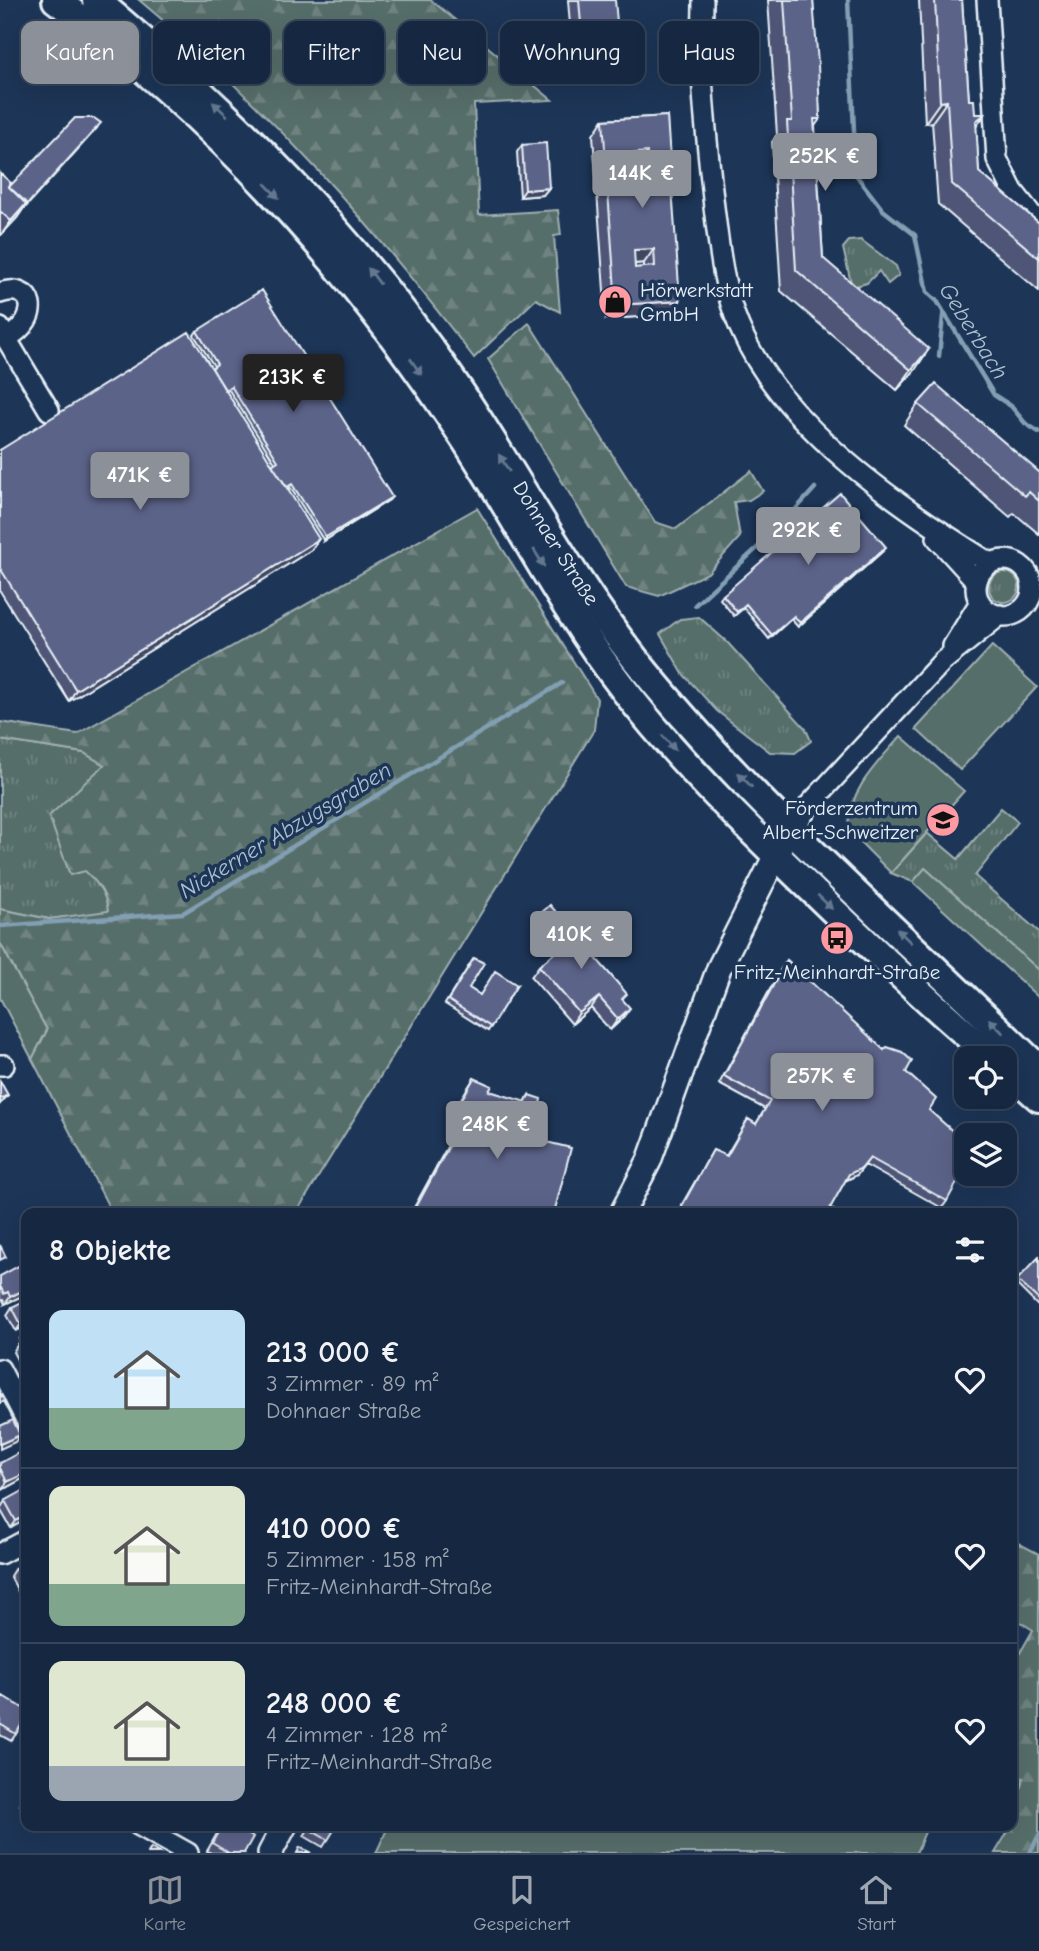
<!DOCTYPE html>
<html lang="de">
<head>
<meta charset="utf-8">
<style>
	body { margin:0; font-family:"Comic Neue",sans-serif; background:#1f3048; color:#f1f3f6; height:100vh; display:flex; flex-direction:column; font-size:26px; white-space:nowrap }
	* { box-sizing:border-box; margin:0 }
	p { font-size:23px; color:#9ea6b1 }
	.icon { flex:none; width:38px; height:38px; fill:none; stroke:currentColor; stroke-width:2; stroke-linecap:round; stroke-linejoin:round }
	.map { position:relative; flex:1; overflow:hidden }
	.sheet { position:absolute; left:21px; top:1208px; width:996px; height:623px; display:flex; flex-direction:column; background:#162841; border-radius:14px; box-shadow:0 7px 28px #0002,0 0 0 2px #35445a }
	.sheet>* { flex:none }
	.guide { position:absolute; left:21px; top:21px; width:998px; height:63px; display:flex; gap:14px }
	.tools { position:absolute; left:954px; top:1046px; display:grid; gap:14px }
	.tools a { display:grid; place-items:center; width:63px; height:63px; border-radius:14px; background:#162841; box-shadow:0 7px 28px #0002,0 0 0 2px #35445a; font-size:35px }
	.price { position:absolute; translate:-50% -60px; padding:0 16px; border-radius:7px; background:#8c9099; color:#fff; font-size:23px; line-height:46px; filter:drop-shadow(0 2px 4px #0008) }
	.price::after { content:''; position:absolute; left:50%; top:42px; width:21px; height:16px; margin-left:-10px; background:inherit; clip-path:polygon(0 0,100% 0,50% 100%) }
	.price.current { background:#222; color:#fff }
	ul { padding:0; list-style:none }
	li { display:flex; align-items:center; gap:21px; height:175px; padding:0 28px }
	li+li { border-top:2px solid #35445a }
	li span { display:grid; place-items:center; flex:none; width:196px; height:140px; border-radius:14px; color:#555 }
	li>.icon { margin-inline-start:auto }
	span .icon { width:84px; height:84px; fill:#fffc; stroke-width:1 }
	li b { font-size:30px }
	h2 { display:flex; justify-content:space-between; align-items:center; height:84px; padding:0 28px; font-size:30px }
	.tag { padding:0 24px; border-radius:14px; background:#162841; box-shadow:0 7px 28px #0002,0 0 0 2px #35445a; font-size:24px; line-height:63px }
	.tag.current { background:#8c9099; color:#fff }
	.tabs { display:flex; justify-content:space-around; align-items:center; height:98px; border-top:2px solid #35445a; background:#162841; font-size:19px; color:#9ea6b1 }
	.tabs a { display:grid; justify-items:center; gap:4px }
	.tabs .current { color:#8c9099 }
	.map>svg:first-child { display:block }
	.grass { fill:url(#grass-tufts); stroke:#a0b0b1; stroke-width:2 }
	.forest { fill:url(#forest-firs); stroke:#a0b0b1; stroke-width:2 }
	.garden { fill:#576e6a; stroke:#a0b0b1; stroke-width:2 }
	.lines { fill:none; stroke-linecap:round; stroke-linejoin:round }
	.stream { stroke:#829fb3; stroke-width:4.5 }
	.minor-casing { stroke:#e8f1f8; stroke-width:24 }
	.tertiary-casing { stroke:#e8f1f8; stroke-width:28 }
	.secondary-casing { stroke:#e8f1f8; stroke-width:32 }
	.minor { stroke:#1d3557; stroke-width:19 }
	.tertiary { stroke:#1d3557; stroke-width:23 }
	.secondary { stroke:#1d3557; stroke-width:26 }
	.wall { fill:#4f5576; stroke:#e8f1f8; stroke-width:2; fill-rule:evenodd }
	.shaded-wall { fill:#404560; stroke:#e8f1f8; stroke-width:2 }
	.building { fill:#5c6389; stroke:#e8f1f8; stroke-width:2; fill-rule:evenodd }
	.oneway { fill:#64778f }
	.labels { text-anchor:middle; stroke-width:7; stroke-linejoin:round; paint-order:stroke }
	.poi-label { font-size:21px; fill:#e8f1f8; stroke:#1d3557; text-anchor:start }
	.street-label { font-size:21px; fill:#e8f1f8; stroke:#1d3557 }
	.water-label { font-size:23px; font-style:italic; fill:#acc1d0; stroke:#1d3557 }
</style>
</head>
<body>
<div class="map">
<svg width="1039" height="1853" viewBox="0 0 1039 1853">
	<defs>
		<pattern id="grass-tufts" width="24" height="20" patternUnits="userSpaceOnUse" patternTransform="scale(1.75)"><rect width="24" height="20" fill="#576e6a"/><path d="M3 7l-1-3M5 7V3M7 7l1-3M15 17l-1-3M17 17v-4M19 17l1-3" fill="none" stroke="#6f8380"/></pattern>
		<pattern id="forest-firs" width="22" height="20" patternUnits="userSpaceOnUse" patternTransform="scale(1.75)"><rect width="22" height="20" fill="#576e6a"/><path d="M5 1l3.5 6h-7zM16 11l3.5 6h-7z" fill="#6f8380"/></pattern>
	</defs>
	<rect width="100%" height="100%" fill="#1d3557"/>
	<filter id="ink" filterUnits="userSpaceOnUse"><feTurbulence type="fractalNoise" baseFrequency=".0143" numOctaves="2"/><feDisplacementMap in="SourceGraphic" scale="14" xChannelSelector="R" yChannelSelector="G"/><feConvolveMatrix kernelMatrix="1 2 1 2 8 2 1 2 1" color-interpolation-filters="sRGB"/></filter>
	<g filter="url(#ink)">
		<path class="grass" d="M861,240L896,266L899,275L888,284L879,271L867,283L852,287L843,248L849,241Z
			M989 587a15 15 0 1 1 30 0a15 15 0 1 1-30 0Z
			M699,617L727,642L806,729L811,741L795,753L770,752L717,711L683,674L660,634L680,619Z
			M0,740L84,753L105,765L61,848L70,874L85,870C98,883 106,893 109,912L49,919L0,909Z
			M1001,808L1018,822L975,876L1039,932V970L926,869L913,882L891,873L927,833L958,859Z"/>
		<path class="forest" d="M139,0H431L552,100L474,104L479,215L558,210L561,235L554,236L560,312L536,299L474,358C373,225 268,107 139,0Z
			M529,323L655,522L676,529L751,471L763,491L749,500L734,502L740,537L708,573L659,596L626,587L488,359Z
			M477,508L597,699L594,730L296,1213H112L32,1059L47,1030L0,943V909L49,919L108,911C106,893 98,883 85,871L70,875L49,816L104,765L84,753L0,740V722L77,734Z
			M1016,1542L1039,1554V1853H995L1012,1825L1023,1778L1012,1774V1667L1033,1630L1012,1617V1549Z"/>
		<path class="garden" d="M992,646L1037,687L960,770L916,729Z
			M901,736L964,791L891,873L848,830C847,792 877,763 901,736Z
			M925,868L1039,970V998L913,882Z
			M0,943L47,1030L32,1059L0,998Z
			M389,1825H928L916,1853H376Z"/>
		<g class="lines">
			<path class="stream" d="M848,0L856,175L883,210L915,235L927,292L937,301L994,395L1011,406L1025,423L1039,432
				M939,356L943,316
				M695,605L779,528L815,488
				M0,926L183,913L562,683
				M1030,1853L1039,1835"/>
			<g class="minor-casing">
				<path id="minor" d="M703,0C703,25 701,50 702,74C704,118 709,163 714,207C719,246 723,289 739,326C782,428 900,507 990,563
					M987,0L997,159L1013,191L1039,224
					M0,293C33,282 44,317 7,338
					M0,328L49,410
					M937,538L977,582
					M976 588a28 28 0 1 1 56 0a28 28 0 1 1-56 0Z
					M953,646L980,602
					M776,855L810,804L943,661L1000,615
					M0,1065H4
					M0,1369L26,1420
					M0,1554L26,1540
					M138,1825L188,1853"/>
			</g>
			<g class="tertiary-casing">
				<path id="tertiary" d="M622,1213L649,1161L719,968L776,855
					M270,1853L285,1825"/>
			</g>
			<g class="secondary-casing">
				<g id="secondary">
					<path d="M56,0C220,121 356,272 467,443C520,525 565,614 625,691C681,764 750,830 816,894C874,950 932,1006 995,1059"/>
					<path id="s1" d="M96,0C232,114 359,240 458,388C518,477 568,574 635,659C752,806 905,936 1039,1069"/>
					<path d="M1004,1067L1039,1098"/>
				</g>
			</g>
			<use href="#minor" class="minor"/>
			<use href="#tertiary" class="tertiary"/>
			<use href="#secondary" class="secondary"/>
		</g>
		<path class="wall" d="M568,0H615L608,47L572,50Z
			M768,0H813L820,119L815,126L823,258L915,370L897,390L781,291L772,142L777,135Z
			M919,0H962L969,100L975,114H985L976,127L979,172L1039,223V291L938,204L932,122L925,123Z
			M667,116L670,315L606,319L593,135L603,120ZM628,167H637L638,171H628ZM644,263V267L635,268V264Z
			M98,127L25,208H24L17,218L1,235L0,234V173L9,187Z
			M522,145L543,195L520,197L517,152Z
			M197,331L389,500L324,541L290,487L288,489L311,550L69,701L0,591V450L212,368L214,366L194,335ZM229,390L275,463L272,465L226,391Z
			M918,404L1039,472V534L1014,513L1010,517L904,425Z
			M884,550L798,627L791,619L769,639L744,608L734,616L720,599L723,595Z
			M540,914L623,1000L622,1019L610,1030L591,1008L572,1024L531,977L539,966L556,952L533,925Z
			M474,958L469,988L480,995L517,985L488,1031L445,1004Z
			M787,960L906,1072L929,1110L947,1201L942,1208L865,1165L857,1175L845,1181L830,1208L839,1213H677L713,1150L726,1156L748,1119L756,1124L765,1109L719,1084L782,967Z
			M474,1078L489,1091L524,1102L529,1095L534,1139L554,1213H411L464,1116L454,1110Z
			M1039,1257V1307L1015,1283Z
			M26,1272V1294L5,1304L3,1300L0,1301V1276Z
			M12,1307L26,1326L16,1331L7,1315Z
			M26,1331V1367L22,1369L13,1352L18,1344L21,1343L19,1340L24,1332Z
			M0,1463L26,1477L2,1490L0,1485Z
			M26,1496V1519L11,1528L0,1509L5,1501Z
			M26,1562V1591L20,1595L10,1576L15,1568Z
			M0,1701L16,1734L11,1741L0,1735Z
			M26,1795V1809L20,1805Z
			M159,1825H176L172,1832Z
			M222,1825L244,1853H211L207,1851Z
			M311,1825H337L323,1847L304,1836Z"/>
		<path class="shaded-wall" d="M618,33L608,47L572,50L582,36Z
			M947,101L932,122L925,123L940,102Z
			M985,114L970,135L976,121Z
			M647,152L637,167L617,168L627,154Z
			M549,188L543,195L520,197L525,190Z
			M27,203L17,218L1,235L11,221Z
			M654,249L644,263L624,265L634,250Z
			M680,301L670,315L606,319L616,305Z
			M929,349L915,370L897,390L911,370Z
			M392,497L389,500L324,541L326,537Z
			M319,539L311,550L69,701L76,690Z
			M886,547L884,550L798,627L800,623Z
			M794,616L791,619L769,639L772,635Z
			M599,997L591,1008L572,1024L579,1013Z
			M630,1008L622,1019L610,1030L618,1019Z
			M8,1095L2,1102L0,1104V1099Z
			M870,1158L857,1175L844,1181L849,1174Z
			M26,1289V1294L5,1304L10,1297Z
			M26,1321V1326L16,1331L21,1324Z
			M20,1435L15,1442L0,1449V1444Z
			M26,1473V1477L2,1490L7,1482Z
			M26,1515V1519L11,1528L16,1521Z"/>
		<path class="building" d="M579,0H615L618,33L582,36Z
			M784,0H813L818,64L820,119H814L823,258L929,349L911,370L796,270L787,121H792Z
			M935,0H962L969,100H974L975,114H985L976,121L979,172L1039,223V258L952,184L947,101L940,102Z
			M667,116L680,301L616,305L603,120ZM647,152L648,170L628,171L627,154ZM654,249L655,266L635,268L634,250Z
			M75,118H94L101,123L27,205L9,187Z
			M546,143L549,188L525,190L522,145Z
			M0,173L11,183L8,186L27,203L11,221L0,211Z
			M262,290L392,497L326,537L292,484L287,487L272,465L278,461L231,386L225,390L212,368L217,364L197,331Z
			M189,332L319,539L76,690L0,568V450Z
			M936,384L1039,472V501L1029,492L1025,496L918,404Z
			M840,493L886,547L800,623L794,616L772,635L746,604L737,612L723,595Z
			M550,905L627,994L622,999L630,1008L618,1019L599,997L579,1013L539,966L566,943L540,914Z
			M474,958L484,963L469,988L480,995L495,971L517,985L491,1027L448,1000Z
			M787,960L884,1050L887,1047L902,1052L912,1061L906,1072L936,1099L929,1110L966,1143V1166L947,1201L870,1158L862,1168L849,1174L830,1208L839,1213H678L713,1150L727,1156L748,1119L756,1124L770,1101L724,1076Z
			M474,1078L492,1086L489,1091L526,1102L529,1095L541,1099L534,1139L571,1148L554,1213H413L471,1105L462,1099Z
			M0,1081L8,1095L0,1099Z
			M0,1245L6,1257L0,1260Z
			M1039,1257V1300L1017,1280Z
			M22,1264L26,1272V1289L10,1297L8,1292L4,1294L0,1286V1276Z
			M26,1300V1321L21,1324L12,1307Z
			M26,1340V1359L18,1344Z
			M0,1393L5,1401L0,1403Z
			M13,1420L20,1435L0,1444V1426Z
			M26,1449V1473L7,1482L0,1468V1463Z
			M23,1491L26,1496V1515L16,1521L5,1501Z
			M26,1562V1587L15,1568Z
			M3,1696L26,1710V1717L16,1734L0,1724V1701Z
			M222,1825H231L253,1837L244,1853H229L212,1843Z
			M311,1825H337L328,1840L309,1829Z
			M300,1847L311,1853H297Z
			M151,1848L159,1853H148Z"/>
		<defs><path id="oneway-solid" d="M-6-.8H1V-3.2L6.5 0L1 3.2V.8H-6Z" transform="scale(1.75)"/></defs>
		<g class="oneway">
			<use href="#oneway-solid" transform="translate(220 109) rotate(-137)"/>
			<use href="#oneway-solid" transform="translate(272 191) rotate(46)"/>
			<use href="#oneway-solid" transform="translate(374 276) rotate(-127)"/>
			<use href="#oneway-solid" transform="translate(416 367) rotate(55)"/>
			<use href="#oneway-solid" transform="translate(504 463) rotate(-122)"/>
			<use href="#oneway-solid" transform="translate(539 558) rotate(58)"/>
			<use href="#oneway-solid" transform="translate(669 743) rotate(49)"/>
			<use href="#oneway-solid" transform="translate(745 780) rotate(-134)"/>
			<use href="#oneway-solid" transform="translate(825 902) rotate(44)"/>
			<use href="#oneway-solid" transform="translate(904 936) rotate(-136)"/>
			<use href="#oneway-solid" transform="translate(996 1026) rotate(-135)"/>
		</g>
	</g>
	<defs>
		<g id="shop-disc" transform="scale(1.75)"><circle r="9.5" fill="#ff9aa2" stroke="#1d3557"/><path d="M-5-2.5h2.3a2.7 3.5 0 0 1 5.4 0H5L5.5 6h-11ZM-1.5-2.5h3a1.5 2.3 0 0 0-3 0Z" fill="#111"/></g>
		<g id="school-disc" transform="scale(1.75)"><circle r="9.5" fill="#ff9aa2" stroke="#1d3557"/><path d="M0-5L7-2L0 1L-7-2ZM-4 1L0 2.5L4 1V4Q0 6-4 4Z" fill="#111"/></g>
		<g id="bus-disc" transform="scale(1.75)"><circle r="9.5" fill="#ff9aa2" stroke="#1d3557"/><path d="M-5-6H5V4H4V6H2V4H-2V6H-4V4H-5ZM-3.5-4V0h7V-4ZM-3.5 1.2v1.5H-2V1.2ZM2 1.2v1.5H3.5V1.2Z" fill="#111"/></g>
	</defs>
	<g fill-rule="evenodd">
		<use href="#shop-disc" x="615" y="302"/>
		<use href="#school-disc" x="943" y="820"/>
		<use href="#bus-disc" x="837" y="938"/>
	</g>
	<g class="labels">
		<g class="poi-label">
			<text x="640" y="297">Hörwerkstatt<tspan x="640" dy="24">GmbH</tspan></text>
			<text x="918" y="815" text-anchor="end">Förderzentrum<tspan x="918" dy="24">Albert-Schweitzer</tspan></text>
			<text x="837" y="979" text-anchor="middle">Fritz-Meinhardt-Straße</text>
		</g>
		<g class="street-label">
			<text dy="7" stroke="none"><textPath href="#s1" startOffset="716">Dohnaer Straße</textPath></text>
		</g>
		<g class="water-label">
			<text transform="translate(974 331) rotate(58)" y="8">Geberbach</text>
			<text transform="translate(285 830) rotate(-31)" y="8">Nickerner Abzugsgraben</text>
		</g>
	</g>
</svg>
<div class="tools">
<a><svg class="icon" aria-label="locate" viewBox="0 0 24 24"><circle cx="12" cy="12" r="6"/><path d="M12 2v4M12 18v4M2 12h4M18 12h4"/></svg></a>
<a><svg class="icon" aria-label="layers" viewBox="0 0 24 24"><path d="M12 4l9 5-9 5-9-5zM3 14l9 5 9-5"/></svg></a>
</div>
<b class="price" style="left:825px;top:193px">252K €</b>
<b class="price" style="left:642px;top:210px">144K €</b>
<b class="price current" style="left:293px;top:414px">213K €</b>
<b class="price" style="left:140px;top:512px">471K €</b>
<b class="price" style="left:808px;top:567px">292K €</b>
<b class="price" style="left:581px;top:971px">410K €</b>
<b class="price" style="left:822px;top:1113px">257K €</b>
<b class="price" style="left:497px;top:1161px">248K €</b>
<div class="guide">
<a class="tag current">Kaufen</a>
<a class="tag">Mieten</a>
<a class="tag">Filter</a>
<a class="tag">Neu</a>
<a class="tag">Wohnung</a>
<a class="tag">Haus</a>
</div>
<section class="sheet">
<h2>8 Objekte<svg class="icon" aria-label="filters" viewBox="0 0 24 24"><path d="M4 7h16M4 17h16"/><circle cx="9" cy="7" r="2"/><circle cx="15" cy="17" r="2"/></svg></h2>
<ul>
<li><span style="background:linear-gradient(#bfe0f5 70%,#7fa58c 0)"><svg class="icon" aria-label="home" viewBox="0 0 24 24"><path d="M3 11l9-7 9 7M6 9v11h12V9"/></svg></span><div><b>213 000 €</b><p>3 Zimmer · 89 m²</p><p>Dohnaer Straße</p></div><svg class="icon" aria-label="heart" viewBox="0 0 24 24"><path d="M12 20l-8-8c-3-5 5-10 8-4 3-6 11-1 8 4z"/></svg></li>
<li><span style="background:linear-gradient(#dfe7d0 70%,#7fa58c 0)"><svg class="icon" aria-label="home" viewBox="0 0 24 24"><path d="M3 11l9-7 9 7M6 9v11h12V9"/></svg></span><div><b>410 000 €</b><p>5 Zimmer · 158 m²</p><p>Fritz-Meinhardt-Straße</p></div><svg class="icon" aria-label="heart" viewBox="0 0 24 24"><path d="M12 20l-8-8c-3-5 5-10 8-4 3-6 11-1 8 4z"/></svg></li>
<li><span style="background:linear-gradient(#dfe7d0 75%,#9aa5b1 0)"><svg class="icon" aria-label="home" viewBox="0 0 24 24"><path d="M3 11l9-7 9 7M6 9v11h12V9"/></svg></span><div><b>248 000 €</b><p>4 Zimmer · 128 m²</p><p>Fritz-Meinhardt-Straße</p></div><svg class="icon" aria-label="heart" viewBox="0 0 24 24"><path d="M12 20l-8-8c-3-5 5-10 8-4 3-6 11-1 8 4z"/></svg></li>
</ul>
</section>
</div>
<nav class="tabs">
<a class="current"><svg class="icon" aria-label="map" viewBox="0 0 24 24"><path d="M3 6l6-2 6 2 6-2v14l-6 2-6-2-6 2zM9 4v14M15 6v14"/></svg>Karte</a>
<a><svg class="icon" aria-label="saved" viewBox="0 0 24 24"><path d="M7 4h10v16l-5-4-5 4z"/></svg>Gespeichert</a>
<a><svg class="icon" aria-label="home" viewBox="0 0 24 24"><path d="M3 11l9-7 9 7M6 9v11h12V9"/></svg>Start</a>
</nav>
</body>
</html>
